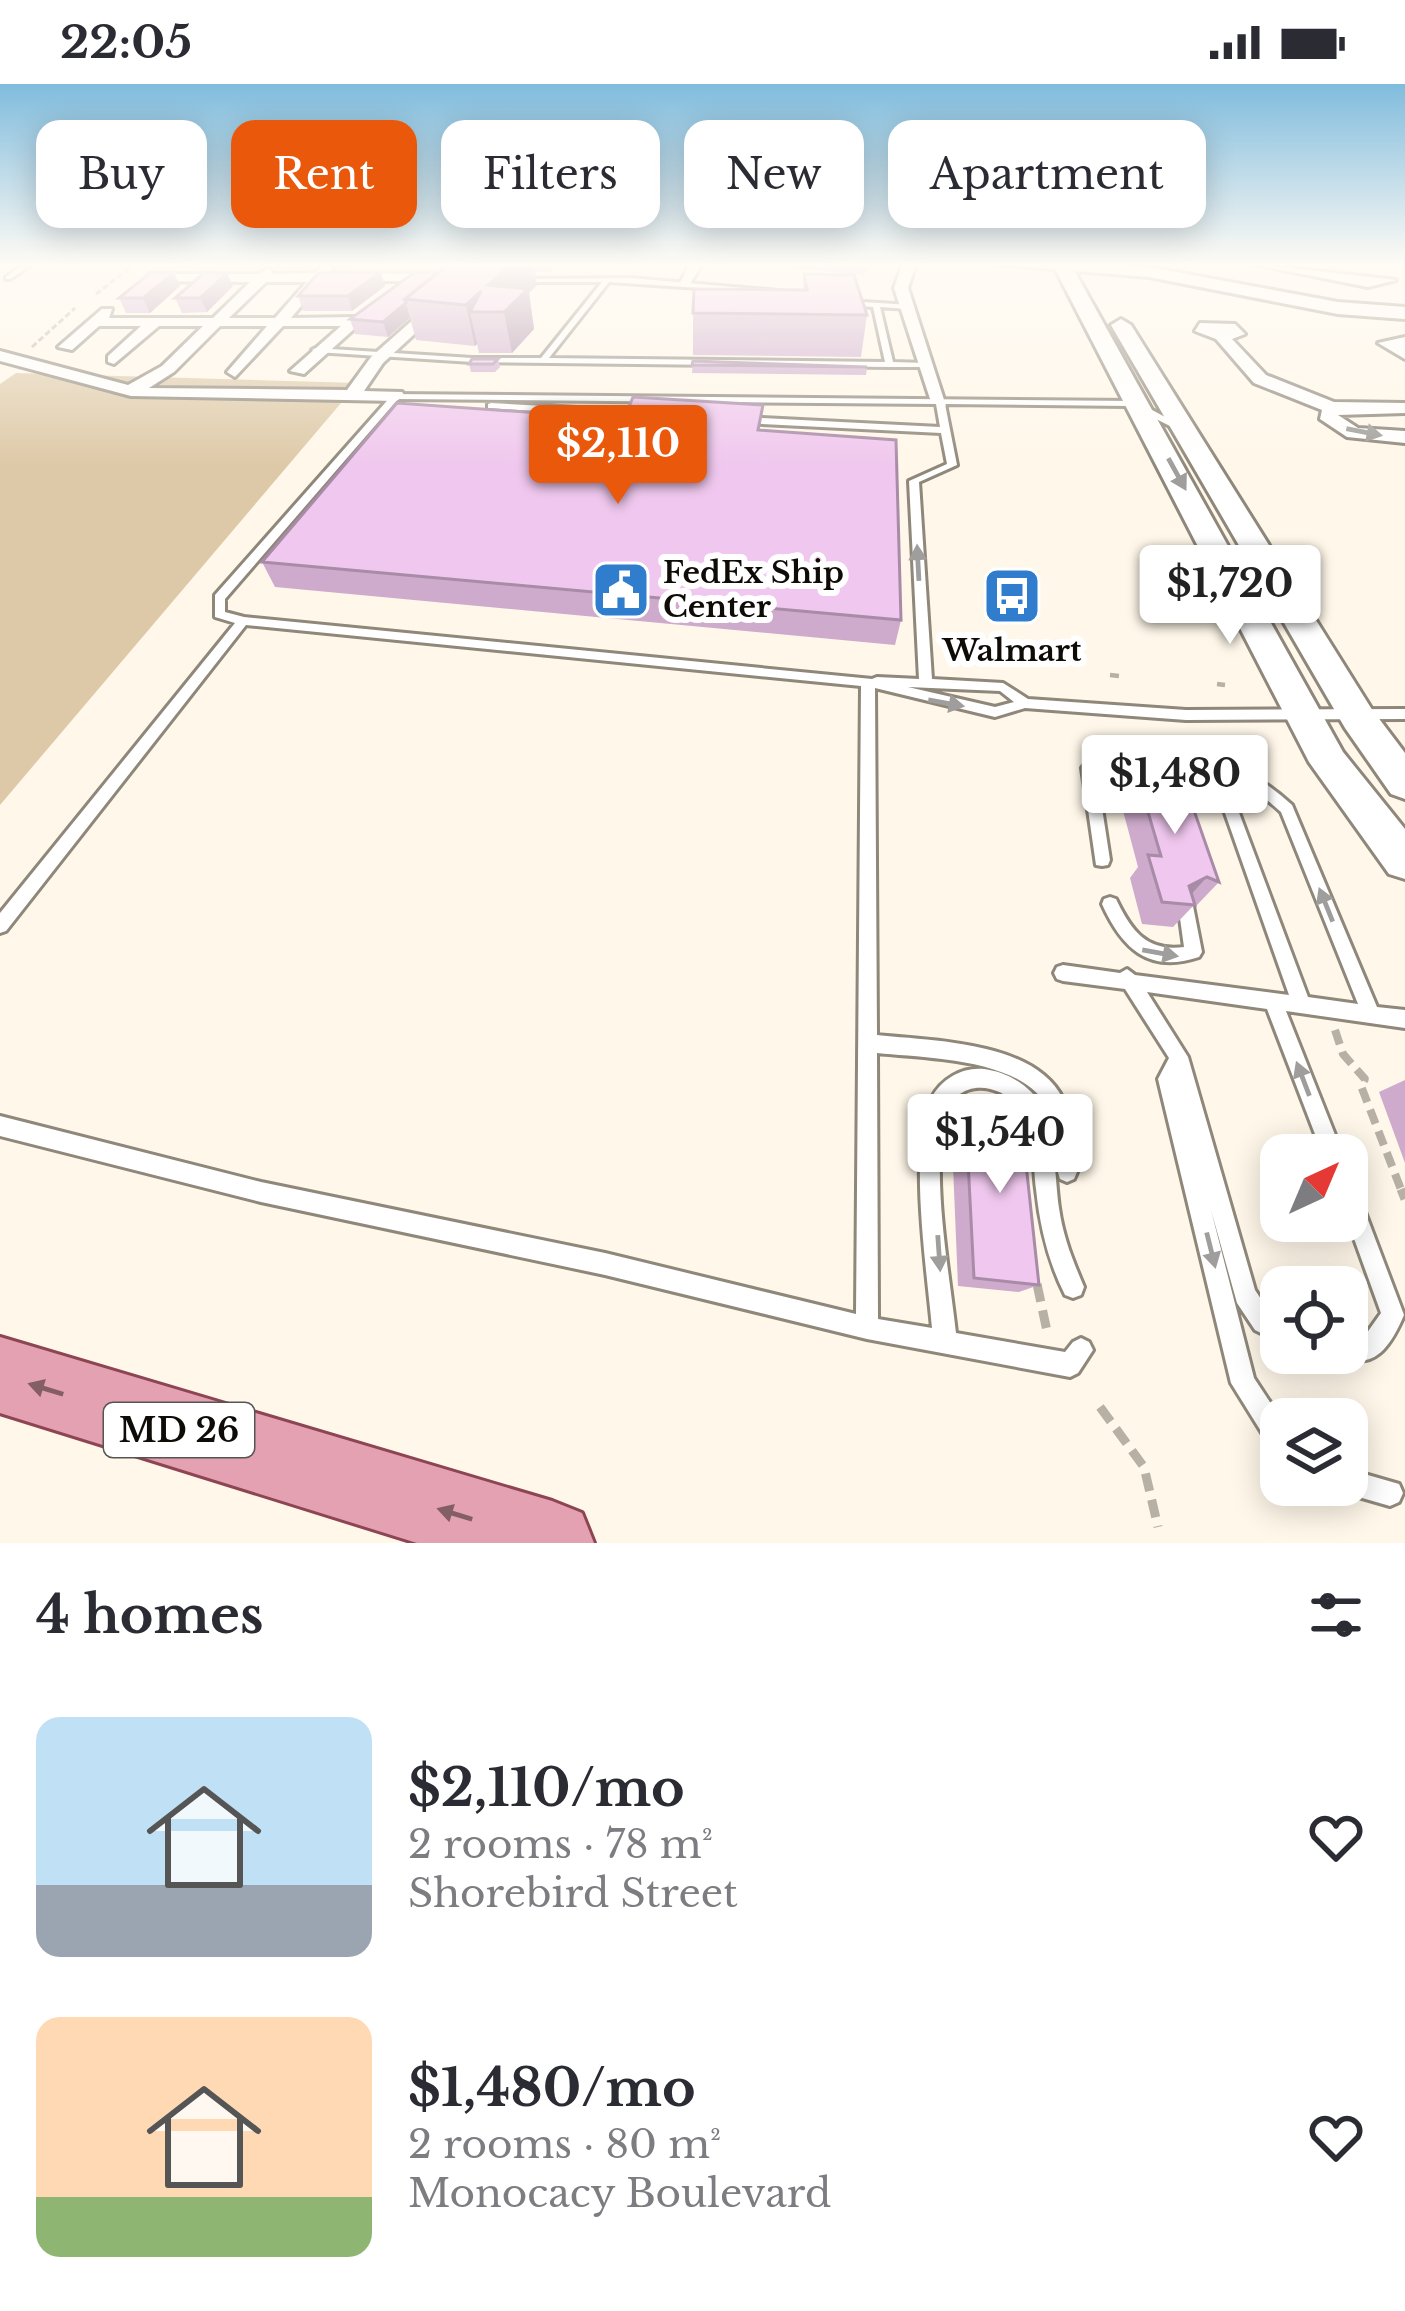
<!DOCTYPE html>
<html lang="en">
<head>
<meta charset="utf-8">
<style>
	body { margin:0; font-family:"Libre Baskerville",serif; background:#f7f7f7; color:#2b2b33; height:100vh; display:flex; flex-direction:column; font-size:45px; white-space:nowrap }
	* { box-sizing:border-box; margin:0 }
	p { font-size:39px; color:#7c7c81 }
	.icon { flex:none; width:66px; height:66px; fill:none; stroke:currentColor; stroke-width:2; stroke-linecap:round; stroke-linejoin:round }
	.map { position:relative; height:1459px; overflow:hidden }
	.panel { display:flex; flex-direction:column; background:#fff; flex:1 }
	.panel>* { flex:none }
	.guide { position:absolute; left:36px; top:36px; width:1335px; height:108px; display:flex; gap:24px }
	.needle { width:78px; rotate:44deg }
	.tools { position:absolute; left:1260px; top:1050px; display:grid; gap:24px }
	.tools a { display:grid; place-items:center; width:108px; height:108px; border-radius:24px; background:#fff; box-shadow:0 6px 30px #0003; font-size:60px }
	.price { position:absolute; translate:-50% -102px; padding:0 27px; border-radius:12px; background:#fff; color:#222; font-size:39px; line-height:78px; filter:drop-shadow(0 3px 6px #0008) }
	.price::after { content:''; position:absolute; left:50%; top:72px; width:36px; height:27px; margin-left:-18px; background:inherit; clip-path:polygon(0 0,100% 0,50% 100%) }
	.price.active { background:#ea580c; color:#fff }
	ul { padding:0; list-style:none }
	li { display:flex; align-items:center; gap:36px; height:300px; padding:0 36px }
	li span { display:grid; place-items:center; flex:none; width:336px; height:240px; border-radius:24px; color:#555 }
	li>.icon { margin-inline-start:auto }
	span .icon { width:144px; height:144px; fill:#fffc; stroke-width:1 }
	li b { font-size:51px }
	h2 { display:flex; justify-content:space-between; align-items:center; height:144px; padding:0 36px; font-size:51px }
	.pill { padding:0 42px; border-radius:24px; background:#fff; box-shadow:0 6px 30px #0003; font-size:42px; line-height:108px }
	.pill.active { background:#ea580c; color:#fff }
	.status { display:flex; justify-content:space-between; align-items:center; height:84px; padding:0 60px; background:#fff; direction:ltr }
	.status svg { height:33px; fill:currentColor }
	.map>svg:first-child { display:block }
	.green { fill:#ddc9a7 }
	.lines { fill:none; stroke-linecap:round; stroke-linejoin:round }
	.service-casing { stroke:#8e877a; stroke-width:6 }
	.minor-casing { stroke:#8e877a; stroke-width:6 }
	.tertiary-casing { stroke:#8e877a; stroke-width:6 }
	.secondary-casing { stroke:#8e877a; stroke-width:6 }
	.primary-casing { stroke:#8d4554; stroke-width:6 }
	.path-far3 { stroke:#b6b0a5; stroke-width:3; stroke-dasharray:6 3; stroke-linecap:butt }
	.path-far2 { stroke:#b6b0a5; stroke-width:4.5; stroke-dasharray:9 4.5; stroke-linecap:butt }
	.path-far1 { stroke:#b6b0a5; stroke-width:8; stroke-dasharray:15 8; stroke-linecap:butt }
	.path { stroke:#b6b0a5; stroke-width:9; stroke-dasharray:18 9; stroke-linecap:butt }
	.service { fill:#fff; fill-rule:evenodd }
	.minor { fill:#fff; fill-rule:evenodd }
	.tertiary { fill:#fff; fill-rule:evenodd }
	.secondary { fill:#fff; fill-rule:evenodd }
	.primary { fill:#e3a1b1; fill-rule:evenodd }
	.wall { fill:#ceabcd }
	.shaded-wall { fill:#a88ba7 }
	.building { fill:#f0c7ee; stroke:#a88ba7; stroke-width:3 }
	.oneway { fill:#9f9e9c }
	.oneway2 { fill:#845e65 }
	.labels { text-anchor:middle; stroke-width:12; stroke-linejoin:round; paint-order:stroke }
	.far-poi-label { font-size:30px; font-weight:bold; fill:#0f0c08; stroke:#fff; text-anchor:start }
	.shield { fill:#fff; stroke:#575552; stroke-width:3 }
	.shield-label { font-size:33px; font-weight:bold; fill:#0f0c08 }
</style>
</head>
<body>
<div class="status"><b>22:05</b><svg viewBox="0 0 49 12"><path d="M0 12V9h3v3zM5 12V6h3v6zM10 12V3h3v9zM15 12V0h3v12zM26 1h20v11H26zM47 4h2v5h-2z"/></svg></div>
<div class="map">
<svg width="1405" height="1459" viewBox="0 0 1405 1459">
	<rect width="100%" height="100%" fill="#fff7e9"/>
	<path class="green" d="M16,289L358,299L0,721V300Z"/>
	<g class="lines">
		<g class="service-casing">
			<path id="service" d="M26,179H34L10,195H6V193Z
				M631,194L779,207L776,209L609,198L549,274L885,278L873,223L844,221L847,217L911,221L908,225L880,223L893,278L927,279L931,281L927,283H890L472,278L316,268L312,266L316,264L472,274H541L602,198H519L517,195Z
				M393,310L1135,317L1186,344L1178,346L1130,322L945,320L957,381L919,398L932,595L1003,599L1028,615L1186,626L1405,625V635L1186,636L1025,624L995,633L875,604L877,951C932,957 1035,957 1063,1015C1074,1037 1073,1064 1077,1088L1074,1095L1067,1098L1060,1095C1052,1074 1056,1051 1049,1029C1031,974 924,974 877,969L878,1235L932,1244C927,1187 908,1065 931,1015C941,995 962,983 984,985C1008,988 1031,1002 1043,1024C1055,1046 1055,1097 1059,1124C1063,1153 1073,1177 1084,1203L1081,1211L1073,1214L1065,1211C1048,1177 1040,1143 1036,1105C1033,1085 1035,1048 1026,1032C1005,997 954,990 944,1037C932,1098 949,1186 956,1249L1065,1268L1073,1258L1081,1254L1089,1258L1093,1266L1078,1289L1070,1293L867,1255L605,1191L261,1118L0,1052V1032L261,1098L605,1169L856,1230L861,602L246,541L6,847L0,849V829L235,539L215,533V511ZM398,315L936,320L940,343L743,333L739,336L743,339L941,349L947,380L909,397L919,595L877,593L872,595L244,533L225,528V515ZM908,603L1000,607L1014,618L995,623Z
				M491,319L647,328L651,331L647,334L488,324V320Z
				M1126,663C1192,662 1243,676 1292,721L1377,923L1405,926V944L1286,927L1343,1071H1323L1267,925L1147,908L1188,973L1255,1206L1271,1230L1281,1235V1259L1255,1246L1237,1219L1211,1126L1254,1294L1281,1335V1368L1272,1365L1231,1299L1158,995L1169,974L1125,905L1063,897L1057,895L1054,889L1057,883L1063,881L1120,889L1127,885L1135,891L1289,911L1218,709C1200,692 1182,686 1157,688L1158,703L1156,707H1146L1143,684L1145,680C1176,672 1205,680 1229,702L1308,913L1358,920L1281,728C1229,680 1175,668 1105,676L1096,685L1110,776L1108,781L1102,782L1096,781L1082,684L1096,667Z
				M1110,813L1116,815C1131,846 1146,868 1184,863L1179,827L1181,822L1187,820L1193,822L1202,868L1199,873C1148,890 1122,864 1102,820L1104,815Z
				M1347,1096L1354,1099L1404,1231C1391,1261 1373,1291 1338,1269H1347V1251L1364,1253L1381,1229L1347,1135Z
				M1347,1385L1399,1400L1403,1409L1399,1418L1390,1422L1338,1407L1336,1401H1347Z"/>
		</g>
		<g class="minor-casing">
			<path id="minor" d="M477,179H491L383,279L364,307L402,308L405,312L396,317L131,312L0,277V267L128,301L162,282L203,242H159L114,280L108,278V272L141,242H99L72,266L58,263L102,225H112L109,234H213L250,198L144,197L149,190H259L268,184L274,190L314,189L326,180L333,184L328,189L455,190L450,197H322L291,234L356,233L363,237L304,290L290,287L341,242H283L235,293L227,288L267,242H220L174,288L149,304L347,306L371,273ZM266,198H307L275,234H229Z
				M690,179H703L689,201H679Z
				M903,179H916L908,204L946,322L931,318L894,204Z
				M1247,179L1396,196L1368,203Z
				M1200,239L1235,240L1245,250L1232,255L1266,291L1334,318L1405,319V329L1338,331L1358,344L1405,347V359L1347,353L1320,335L1322,326L1254,299L1216,255L1195,247Z
				M1405,253V275L1378,259Z"/>
		</g>
		<g class="tertiary-casing">
			<path id="tertiary" d="M981,179L1149,183L1338,218L1405,223V235L1338,230L1149,193Z"/>
		</g>
		<g class="secondary-casing">
			<path id="secondary" d="M1052,179H1070L1343,668L1405,745V795L1389,790L1309,678Z
				M1121,235L1131,241L1371,624L1405,669V715L1391,710L1345,644L1111,241Z"/>
		</g>
		<g class="primary-casing">
			<path id="primary" d="M0,1253L552,1417L582,1429L594,1459H417L0,1329Z"/>
		</g>
		<path class="path-far3" d="M96,210L136,179
			M32,263L75,224"/>
		<path class="path-far2" d="M1110,591L1120,592
			M1217,600L1225,601"/>
		<path class="path-far1" d="M1335,946L1343,970L1365,995L1361,1002L1402,1108"/>
		<path class="path" d="M1401,1105L1405,1115
			M1037,1200L1048,1252
			M1100,1323L1144,1383L1158,1443"/>
		<use href="#service" class="service"/>
		<use href="#minor" class="minor"/>
		<use href="#tertiary" class="tertiary"/>
		<use href="#secondary" class="secondary"/>
		<use href="#primary" class="primary"/>
	</g>
	<path class="wall" d="M214,179H322L312,185H276L268,180L258,185H219Z
		M332,179H557L550,188H535L537,201L529,209L534,245L512,269H479L477,260L475,262L416,256L410,234L388,253L355,250L350,235L439,188L447,181L337,184Z
		M740,179H871L864,191Z
		M381,188L385,202L352,227H303L298,212Z
		M174,189L180,202L150,229H126L119,214Z
		M804,190L867,231L861,273L693,271V229L803,206Z
		M233,202L207,228L182,229L175,214Z
		M498,275L500,283L495,288H471L469,280Z
		M693,277L867,283L866,291L692,289Z
		M762,346L901,536L895,561L275,503L262,478Z
		M1135,684L1219,798L1197,821L1195,820L1173,843L1142,840L1130,794L1138,783L1118,708Z
		M1405,996V1079L1379,1008Z
		M965,1018L1039,1201L1019,1208L958,1202L951,1034Z"/>
	<path class="shaded-wall" d="M177,179H209L179,185Z
		M512,179H534L537,201L529,209L534,245L512,269L504,228L488,201Z
		M381,188L385,202L352,227L348,212Z
		M174,189L180,202L150,229L143,214Z
		M227,189L233,202L207,228L200,214Z
		M481,207L470,228L477,260L475,262L466,221Z
		M406,219L410,234L388,253L383,238Z
		M1207,793L1186,816L1189,802Z"/>
	<path class="building" d="M449,179H512L488,201L528,205L504,228H470L481,207L466,221L405,215Z
		M381,188L348,212H298L318,189Z
		M415,188H439L405,215L406,219L383,238L350,235Z
		M150,189H174L143,214H119Z
		M204,189H227L200,214H175Z
		M804,190L854,191L867,231L693,229L694,205L807,206Z
		M472,275H498L493,280H469Z
		M693,277L867,283L692,281Z
		M633,313L763,321L758,346L896,356L901,536L262,478L397,319L624,335Z
		M1135,684L1161,686L1167,696L1182,692L1219,798L1207,793L1189,802L1195,821L1162,818L1148,771L1161,772Z
		M965,1018L1020,1024L1039,1201L974,1194Z"/>
	<defs><path id="oneway-solid" d="M-6-.8H1V-3.2L6.5 0L1 3.2V.8H-6Z" transform="scale(3)"/></defs>
	<g class="oneway">
		<use href="#oneway-solid" transform="translate(1364 348) rotate(11)"/>
		<use href="#oneway-solid" transform="translate(1177 390) rotate(61)"/>
		<use href="#oneway-solid" transform="translate(918 479) rotate(-93)"/>
		<use href="#oneway-solid" transform="translate(946 619) rotate(10)"/>
		<use href="#oneway-solid" transform="translate(1326 821) rotate(-112)"/>
		<use href="#oneway-solid" transform="translate(1160 869) rotate(10)"/>
		<use href="#oneway-solid" transform="translate(1303 995) rotate(-111)"/>
		<use href="#oneway-solid" transform="translate(1211 1166) rotate(76)"/>
		<use href="#oneway-solid" transform="translate(939 1169) rotate(86)"/>
	</g>
	<g class="oneway2">
		<use href="#oneway-solid" transform="translate(46 1305) rotate(-163)"/>
		<use href="#oneway-solid" transform="translate(455 1430) rotate(-163)"/>
	</g>
	<linearGradient id="sky" x2="0" y2="1"><stop stop-color="#80bcdd"/><stop offset="0.47" stop-color="#fffbf5"/><stop offset="1" stop-color="#fffbf5" stop-opacity="0"/></linearGradient>
	<rect width="1405" height="384" fill="url(#sky)"/>
	<defs>
		<g id="civic-square" transform="scale(3)"><rect x="-9" y="-9" width="18" height="18" rx="4" fill="#317dcd" stroke="#fff"/><path d="M-.6-6.5H3V-4.5H.6V-3L4-1V1h2V6H-6V1h2V-1L-.6-3ZM-1.2 2.5V6h2.4V2.5Z" fill="#fff"/></g>
		<g id="bus-square" transform="scale(3)"><rect x="-9" y="-9" width="18" height="18" rx="4" fill="#317dcd" stroke="#fff"/><path d="M-5-6H5V4H4V6H2V4H-2V6H-4V4H-5ZM-3.5-4V0h7V-4ZM-3.5 1.2v1.5H-2V1.2ZM2 1.2v1.5H3.5V1.2Z" fill="#fff"/></g>
	</defs>
	<g fill-rule="evenodd">
		<use href="#civic-square" x="621" y="506"/>
		<use href="#bus-square" x="1012" y="512"/>
	</g>
	<g class="labels">
		<g class="far-poi-label">
			<text x="663" y="499">FedEx Ship<tspan x="663" dy="34">Center</tspan></text>
			<text x="1012" y="577" text-anchor="middle">Walmart</text>
		</g>
		<rect class="shield" x="104" y="1319" width="150" height="54" rx="9"/>
		<g class="shield-label">
			<text x="179" y="1358">MD 26</text>
		</g>
	</g>
</svg>
<div class="tools">
<a><svg class="needle" viewBox="-14 -14 28 28"><path d="M0-13l5 13h-10z" fill="#e53935"/><path d="M0 13l5-13h-10z" fill="#7c7c81"/></svg></a>
<a><svg class="icon" aria-label="locate" viewBox="0 0 24 24"><circle cx="12" cy="12" r="6"/><path d="M12 2v4M12 18v4M2 12h4M18 12h4"/></svg></a>
<a><svg class="icon" aria-label="layers" viewBox="0 0 24 24"><path d="M12 4l9 5-9 5-9-5zM3 14l9 5 9-5"/></svg></a>
</div>
<b class="price active" style="left:618px;top:423px">$2,110</b>
<b class="price" style="left:1230px;top:563px">$1,720</b>
<b class="price" style="left:1175px;top:753px">$1,480</b>
<b class="price" style="left:1000px;top:1112px">$1,540</b>
<div class="guide">
<a class="pill">Buy</a>
<a class="pill active">Rent</a>
<a class="pill">Filters</a>
<a class="pill">New</a>
<a class="pill">Apartment</a>
</div>
</div>
<section class="panel">
<h2>4 homes<svg class="icon" aria-label="filters" viewBox="0 0 24 24"><path d="M4 7h16M4 17h16"/><circle cx="9" cy="7" r="2"/><circle cx="15" cy="17" r="2"/></svg></h2>
<ul>
<li><span style="background:linear-gradient(#bfe0f5 70%,#9aa5b1 0)"><svg class="icon" aria-label="home" viewBox="0 0 24 24"><path d="M3 11l9-7 9 7M6 9v11h12V9"/></svg></span><div><b>$2,110/mo</b><p>2 rooms · 78 m²</p><p>Shorebird Street</p></div><svg class="icon" aria-label="heart" viewBox="0 0 24 24"><path d="M12 20l-8-8c-3-5 5-10 8-4 3-6 11-1 8 4z"/></svg></li>
<li><span style="background:linear-gradient(#ffd9b3 75%,#8fb573 0)"><svg class="icon" aria-label="home" viewBox="0 0 24 24"><path d="M3 11l9-7 9 7M6 9v11h12V9"/></svg></span><div><b>$1,480/mo</b><p>2 rooms · 80 m²</p><p>Monocacy Boulevard</p></div><svg class="icon" aria-label="heart" viewBox="0 0 24 24"><path d="M12 20l-8-8c-3-5 5-10 8-4 3-6 11-1 8 4z"/></svg></li>
</ul>
</section>
</body>
</html>
